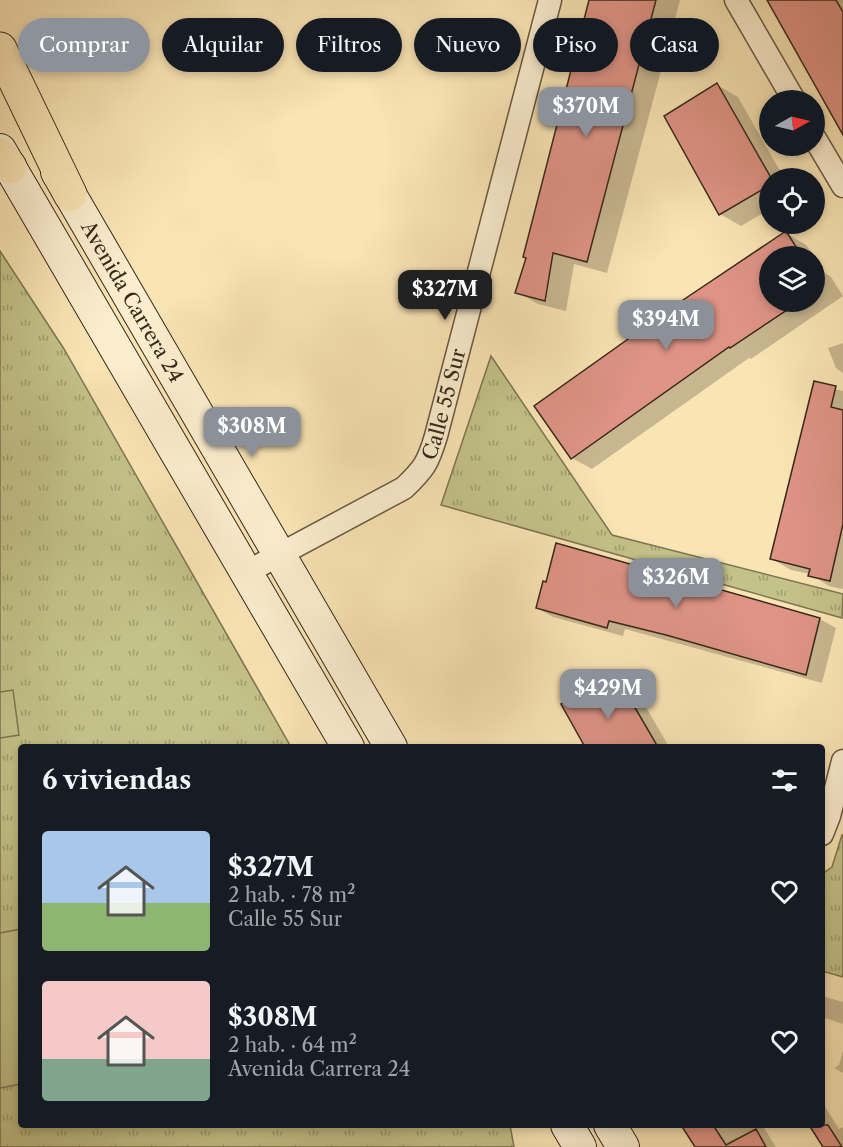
<!DOCTYPE html>
<html lang="es">
<head>
<meta charset="utf-8">
<style>
	body { margin:0; font-family:"Libre Caslon Text",serif; background:#20242c; color:#f1f3f6; height:100vh; display:flex; flex-direction:column; font-size:22px; white-space:nowrap }
	* { box-sizing:border-box; margin:0 }
	p { font-size:20px; color:#9ea1a6 }
	.icon { flex:none; width:33px; height:33px; fill:none; stroke:currentColor; stroke-width:2; stroke-linecap:round; stroke-linejoin:round }
	.map { position:relative; flex:1; overflow:hidden }
	.drawer { position:absolute; left:18px; top:744px; width:807px; height:384px; display:flex; flex-direction:column; background:#171b24; border-radius:6px; box-shadow:0 3px 9px #0003 }
	.drawer>* { flex:none }
	.banner { position:absolute; left:18px; top:18px; width:807px; height:54px; display:flex; gap:12px }
	.needle { width:39px; rotate:82deg }
	.controls { position:absolute; left:759px; top:90px; display:grid; gap:12px }
	.controls a { display:grid; place-items:center; width:66px; height:66px; border-radius:50%; background:#171b24; box-shadow:0 3px 9px #0003; font-size:30px }
	.price { position:absolute; translate:-50% -51px; padding:0 14px; border-radius:12px; background:#8c9099; color:#fff; font-size:20px; line-height:39px; filter:drop-shadow(0 2px 3px #0008) }
	.price::after { content:''; position:absolute; left:50%; top:36px; width:18px; height:14px; margin-left:-9px; background:inherit; clip-path:polygon(0 0,100% 0,50% 100%) }
	.price.selected { background:#222; color:#fff }
	ul { padding:0; list-style:none }
	li { display:flex; align-items:center; gap:18px; height:150px; padding:0 24px }
	li span { display:grid; place-items:center; flex:none; width:168px; height:120px; border-radius:6px; color:#555 }
	li>.icon { margin-inline-start:auto }
	span .icon { width:72px; height:72px; fill:#fffc; stroke-width:1 }
	li b { font-size:26px }
	h2 { display:flex; justify-content:space-between; align-items:center; height:72px; padding:0 24px; font-size:26px }
	.tag { padding:0 21px; border-radius:27px; background:#171b24; box-shadow:0 3px 9px #0003; font-size:21px; line-height:54px }
	.tag.selected { background:#8c9099; color:#fff }
	.map>svg:first-child { display:block }
	.park { fill:url(#park-tufts); stroke:#7d7652; stroke-width:1.5 }
	.garden { fill:#c3c289; stroke:#7d7652; stroke-width:1.5 }
	.shadow { fill:#0003 }
	.building { fill:#de9385; stroke:#37291a; stroke-width:1.5 }
	.lines { fill:none; stroke-linecap:round; stroke-linejoin:round }
	.street-casing { stroke:#685840; stroke-width:25 }
	.secondary-casing { stroke:#37291a; stroke-width:34 }
	.highway-casing { stroke:#37291a; stroke-width:35 }
	.street { stroke:#fbedce; stroke-width:22 }
	.secondary { stroke:#fbedce; stroke-width:32 }
	.highway { stroke:#f9e4b4; stroke-width:33 }
	.labels { text-anchor:middle; stroke-width:4.5; stroke-linejoin:round; paint-order:stroke }
	.street-label { font-size:20px; fill:#37291a; stroke:#fbedce }
</style>
</head>
<body>
<div class="map">
<svg width="843" height="1147" viewBox="0 0 843 1147">
	<defs>
		<pattern id="park-tufts" width="24" height="20" patternUnits="userSpaceOnUse" patternTransform="scale(1.5)"><rect width="24" height="20" fill="#c3c289"/><path d="M3 7l-1-3M5 7V3M7 7l1-3M15 17l-1-3M17 17v-4M19 17l1-3" fill="none" stroke="#9f9e6f"/></pattern>
	</defs>
	<rect width="100%" height="100%" fill="#f9e4b4"/>
	<filter id="stains"><feTurbulence type="fractalNoise" baseFrequency=".00333" numOctaves="4"/><feColorMatrix values="0 0 0 0 .2 0 0 0 0 .09 0 0 0 0 .02 0 0 0 .5 -.17"/></filter>
	<radialGradient id="worn" r=".72"><stop offset=".6" stop-color="#630" stop-opacity="0"/><stop offset="1" stop-color="#630" stop-opacity=".3"/></radialGradient>
	<path class="park" d="M0,251L64,349L291,747H21V1125H510L514,1147H0Z
		M491,356L612,535L843,594L842,618L441,505Z
		M842,835L843,836V977L822,971V874L832,867Z"/>
	<path class="garden" d="M13,690L19,735L0,738V692Z
		M21,929V1084L0,1088V933Z"/>
	<path class="shadow" d="M591,0H680L607,273L574,264L566,311L538,304L517,292L528,258Z
		M769,0H843V132Z
		M717,85L738,97L784,178H770V209L741,226L720,214Z
		M786,233L806,245L814,256H770V302H814V258L825,273L831,277L843,296L751,359L749,358L592,469L572,458Z
		M843,343V373L836,368L828,348Z
		M815,384L843,391V589L829,586L810,574L791,570L772,559Z
		M537,608L820,619L836,628L822,683L625,629L623,636L553,617Z
		M620,684L639,695L669,747H587L581,694L592,700Z
		M822,996L843,1002V1024L822,1017Z
		M843,1051V1073L834,1068L839,1065Z
		M822,1102L839,1129L843,1127V1147H824L810,1125H822Z
		M683,1125H762L776,1147H697Z"/>
	<path class="building" d="M589,0H656L587,262L553,253L545,301L515,293L526,258L523,257Z
		M767,0H836L843,12V135Z
		M717,83L770,176V185L719,215L664,116Z
		M786,231L798,250L789,256H770V302H799L730,348L729,347L571,459L534,406L683,300Z
		M814,381L836,386L831,407L843,410V524L830,581L808,576L810,569L770,559Z
		M556,543L820,618L806,675L666,635L609,621L607,628L536,608L543,581L546,582Z
		M620,682L658,747H585L561,704L581,692L586,702Z
		M681,1125H713L726,1145L756,1129L766,1147H695Z
		M809,1125H828L842,1147H823Z"/>
	<g class="lines">
		<g class="street-casing">
			<g id="street">
				<path d="M736,0L794,100"/>
				<path d="M814,137L843,186"/>
				<path id="s1" d="M247,572L404,488C424,469 428,463 436,436L550,0"/>
				<path d="M822,834L829,816L843,761"/>
			</g>
		</g>
		<g class="secondary-casing">
			<g id="secondary">
				<path d="M0,150L348,747"/>
				<path id="s2" d="M57,172L391,747"/>
				<path d="M567,1125L580,1147"/>
				<path d="M610,1125L623,1147"/>
			</g>
		</g>
		<g class="highway-casing">
			<path id="highway" d="M0,49L70,194
				M0,155L10,167"/>
		</g>
		<use href="#street" class="street"/>
		<use href="#secondary" class="secondary"/>
		<use href="#highway" class="highway"/>
	</g>
	<g class="labels">
		<g class="street-label">
			<text dy="7" stroke="none"><textPath href="#s2" startOffset="150">Avenida Carrera 24</textPath></text>
			<text dy="7" stroke="none"><textPath href="#s1" startOffset="273">Calle 55 Sur</textPath></text>
		</g>
	</g>
	<rect width="100%" height="100%" filter="url(#stains)"/>
	<rect width="100%" height="100%" fill="url(#worn)"/>
</svg>
<div class="controls">
<a><svg class="needle" viewBox="-14 -14 28 28"><path d="M0-13l5 13h-10z" fill="#e53935"/><path d="M0 13l5-13h-10z" fill="#9ea1a6"/></svg></a>
<a><svg class="icon" aria-label="locate" viewBox="0 0 24 24"><circle cx="12" cy="12" r="6"/><path d="M12 2v4M12 18v4M2 12h4M18 12h4"/></svg></a>
<a><svg class="icon" aria-label="layers" viewBox="0 0 24 24"><path d="M12 4l9 5-9 5-9-5zM3 14l9 5 9-5"/></svg></a>
</div>
<b class="price" style="left:586px;top:138px">$370M</b>
<b class="price selected" style="left:445px;top:321px">$327M</b>
<b class="price" style="left:666px;top:351px">$394M</b>
<b class="price" style="left:252px;top:458px">$308M</b>
<b class="price" style="left:676px;top:609px">$326M</b>
<b class="price" style="left:608px;top:720px">$429M</b>
<div class="banner">
<a class="tag selected">Comprar</a>
<a class="tag">Alquilar</a>
<a class="tag">Filtros</a>
<a class="tag">Nuevo</a>
<a class="tag">Piso</a>
<a class="tag">Casa</a>
</div>
<section class="drawer">
<h2>6 viviendas<svg class="icon" aria-label="filters" viewBox="0 0 24 24"><path d="M4 7h16M4 17h16"/><circle cx="9" cy="7" r="2"/><circle cx="15" cy="17" r="2"/></svg></h2>
<ul>
<li><span style="background:linear-gradient(#a9c7e8 60%,#8fb573 0)"><svg class="icon" aria-label="home" viewBox="0 0 24 24"><path d="M3 11l9-7 9 7M6 9v11h12V9"/></svg></span><div><b>$327M</b><p>2 hab. · 78 m²</p><p>Calle 55 Sur</p></div><svg class="icon" aria-label="heart" viewBox="0 0 24 24"><path d="M12 20l-8-8c-3-5 5-10 8-4 3-6 11-1 8 4z"/></svg></li>
<li><span style="background:linear-gradient(#f6c9c9 65%,#7fa58c 0)"><svg class="icon" aria-label="home" viewBox="0 0 24 24"><path d="M3 11l9-7 9 7M6 9v11h12V9"/></svg></span><div><b>$308M</b><p>2 hab. · 64 m²</p><p>Avenida Carrera 24</p></div><svg class="icon" aria-label="heart" viewBox="0 0 24 24"><path d="M12 20l-8-8c-3-5 5-10 8-4 3-6 11-1 8 4z"/></svg></li>
</ul>
</section>
</div>
</body>
</html>
